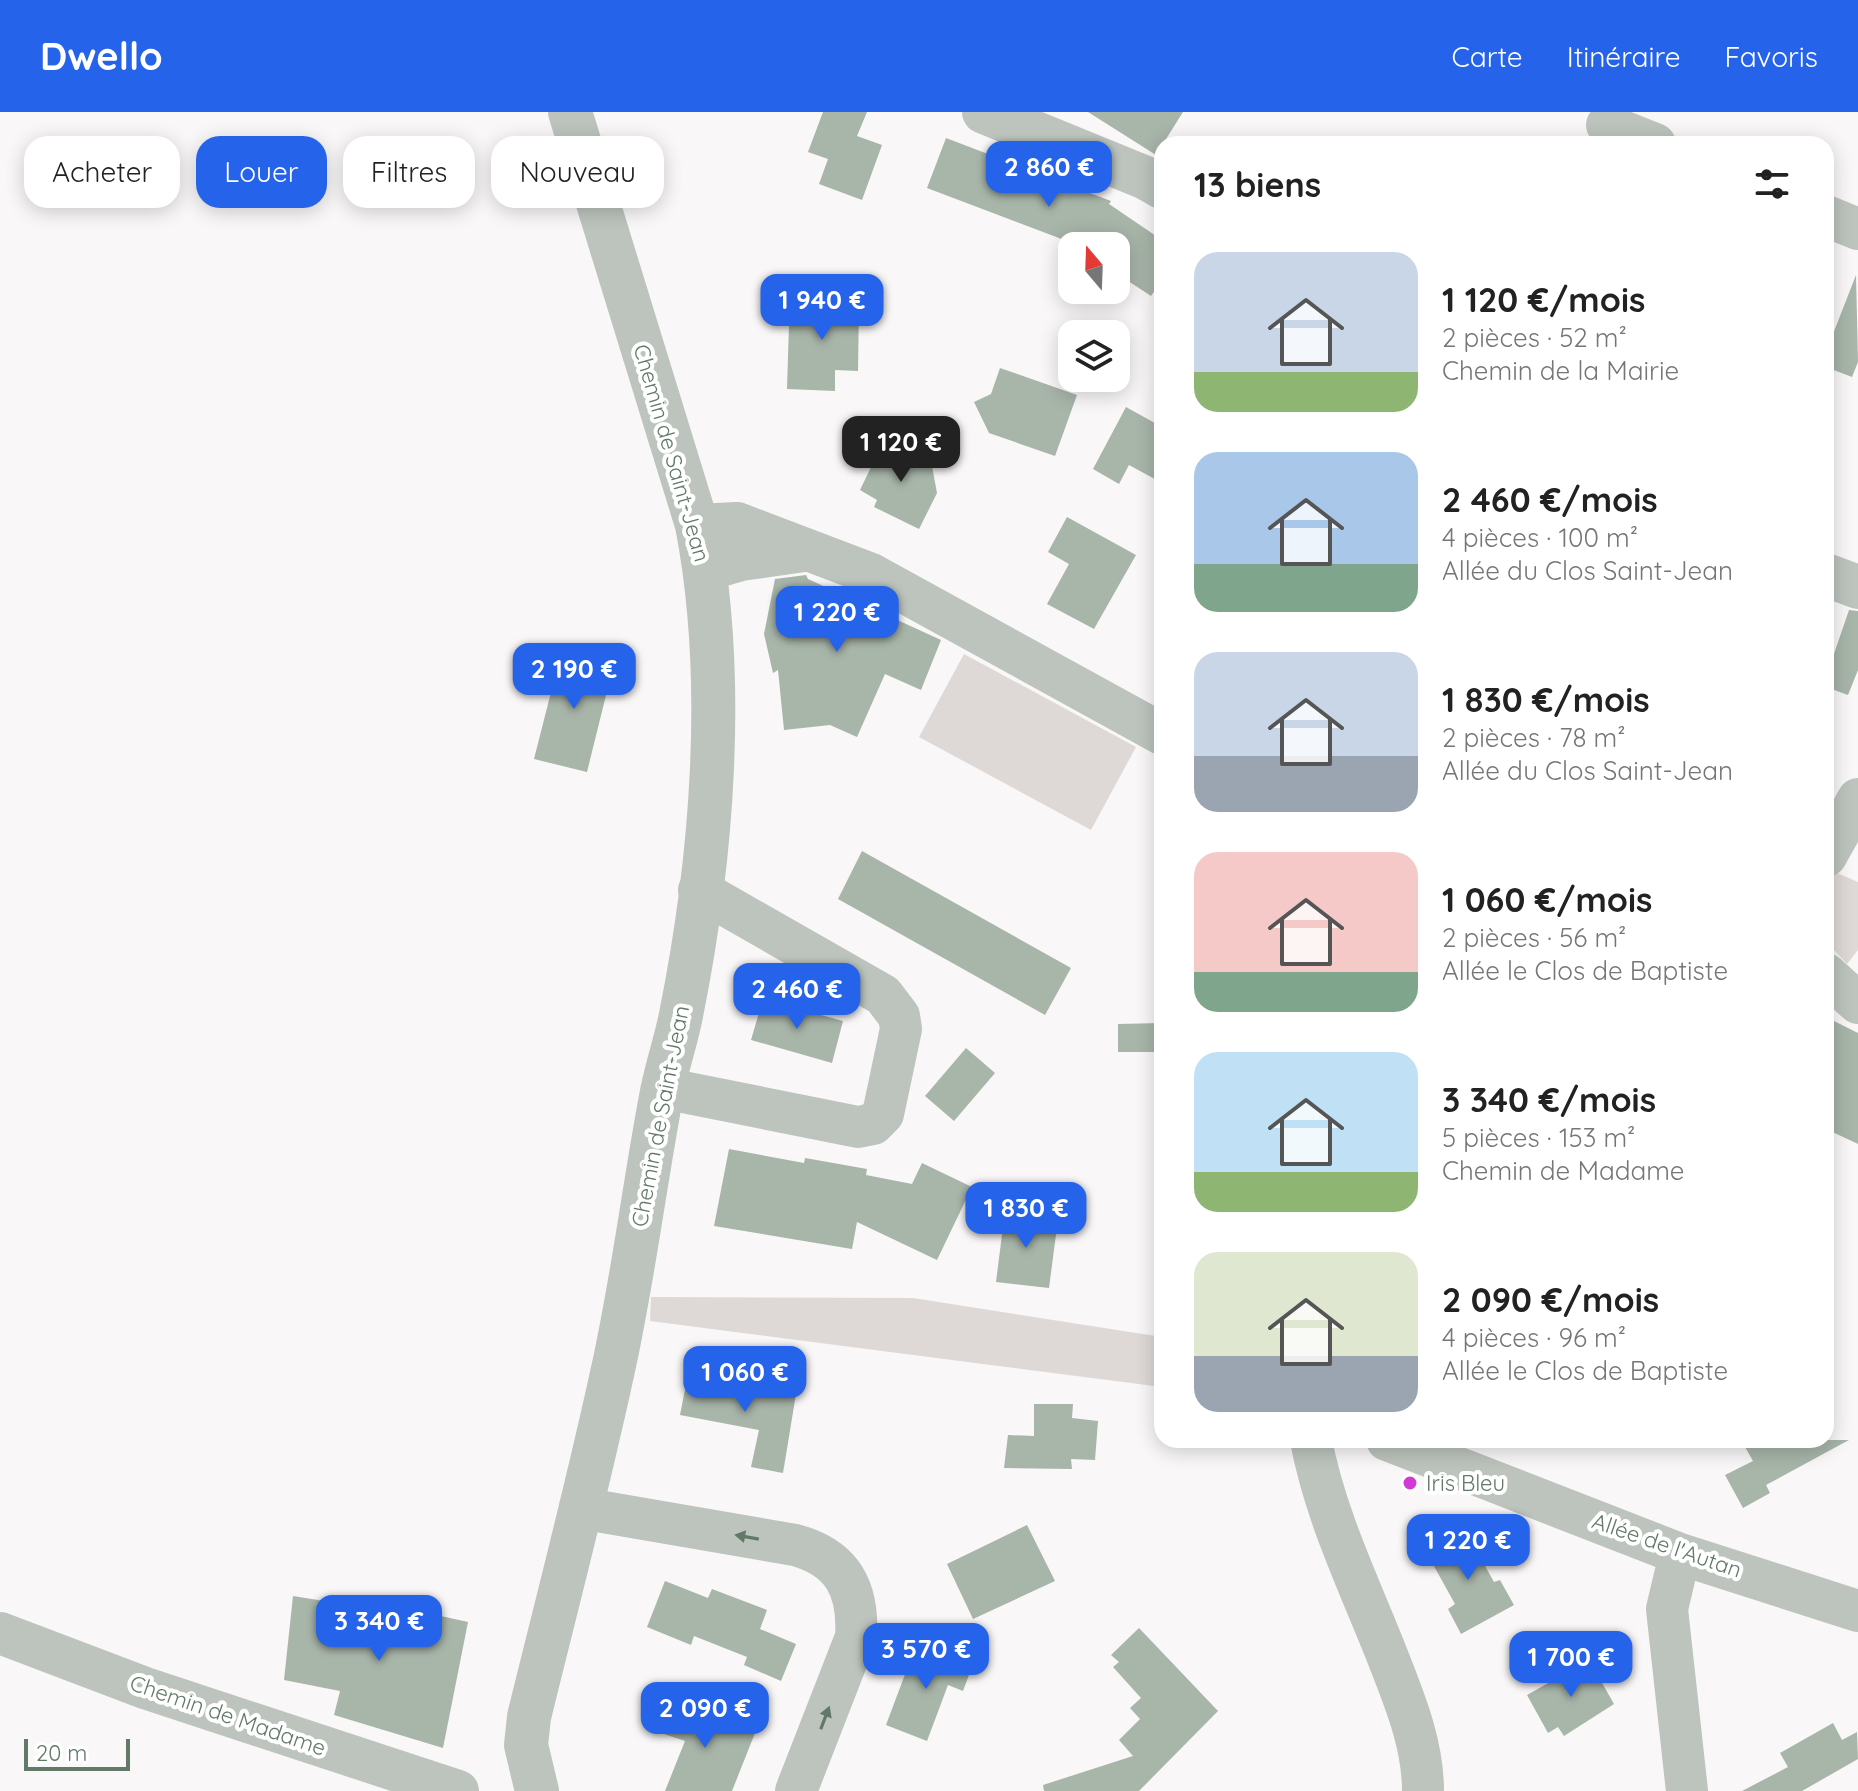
<!DOCTYPE html>
<html lang="fr">
<head>
<meta charset="utf-8">
<style>
	body { margin:0; font-family:Quicksand,sans-serif; background:#f2f2f2; color:#222; height:100vh; display:flex; flex-direction:column; font-size:30px; white-space:nowrap }
	* { box-sizing:border-box; margin:0 }
	p { font-size:26px; color:#767676 }
	.icon { flex:none; width:44px; height:44px; fill:none; stroke:currentColor; stroke-width:2; stroke-linecap:round; stroke-linejoin:round }
	.map { position:relative; flex:1; overflow:hidden }
	.drawer { position:absolute; left:1154px; top:24px; width:680px; height:1312px; display:flex; flex-direction:column; background:#fff; border-radius:24px; box-shadow:0 4px 20px #0003 }
	.drawer>* { flex:none }
	.banner { position:absolute; left:24px; top:24px; width:760px; height:72px; display:flex; gap:16px }
	.needle { width:52px; rotate:341deg }
	.tools { position:absolute; left:1058px; top:120px; display:grid; gap:16px }
	.tools a { display:grid; place-items:center; width:72px; height:72px; border-radius:16px; background:#fff; box-shadow:0 4px 20px #0003; font-size:40px }
	.scale { position:absolute; left:24px; bottom:20px; width:106px; box-sizing:border-box; padding-left:8px; border:4px solid #617966; border-top:0; font-size:22px; line-height:28px; white-space:nowrap; color:#617966; -webkit-text-stroke:6px #fff; paint-order:stroke }
	.price { position:absolute; translate:-50% -68px; padding:0 18px; border-radius:16px; background:#2563eb; color:#fff; font-size:26px; line-height:52px; filter:drop-shadow(0 2px 4px #0008) }
	.price::after { content:''; position:absolute; left:50%; top:48px; width:24px; height:18px; margin-left:-12px; background:inherit; clip-path:polygon(0 0,100% 0,50% 100%) }
	.price.on { background:#222; color:#fff }
	ul { padding:0; list-style:none }
	li { display:flex; align-items:center; gap:24px; height:200px; padding:0 40px }
	li span { display:grid; place-items:center; flex:none; width:224px; height:160px; border-radius:24px; color:#555 }
	li>.icon { margin-inline-start:auto }
	span .icon { width:96px; height:96px; fill:#fffc; stroke-width:1 }
	li b { font-size:34px }
	h2 { display:flex; justify-content:space-between; align-items:center; height:96px; padding:0 40px; font-size:34px }
	.chip { padding:0 28px; border-radius:24px; background:#fff; box-shadow:0 4px 20px #0003; font-size:28px; line-height:72px }
	.chip.on { background:#2563eb; color:#fff }
	header { display:flex; align-items:center; gap:48px; box-sizing:border-box; height:112px; padding:0 40px; background:#2563eb; color:#fff }
	header strong { font-size:38px }
	nav { display:flex; gap:44px; margin-inline-start:auto; font-size:28px }
	.map>svg:first-child { display:block }
	.green { fill:#ded9d6 }
	.building { fill:#a8b5a9 }
	.lines { fill:none; stroke-linecap:round; stroke-linejoin:round }
	.minor { stroke:#bcc4bd; stroke-width:42 }
	.tertiary { stroke:#bcc4bd; stroke-width:44 }
	.oneway { fill:#617966 }
	.poi-dot { fill:#d23ad6; stroke:#fff; stroke-width:3 }
	.labels { text-anchor:middle; stroke-width:8; stroke-linejoin:round; paint-order:stroke }
	.street-label { font-size:22px; fill:#617966; stroke:#fff }
	.poi-label { font-size:22px; fill:#617966; stroke:#fff; text-anchor:start }
</style>
</head>
<body>
<header>
<strong>Dwello</strong>
<nav><a>Carte</a><a>Itinéraire</a><a>Favoris</a></nav>
</header>
<div class="map">
<svg width="1858" height="1679" viewBox="0 0 1858 1679">
	<rect width="100%" height="100%" fill="#f9f7f7"/>
	<path class="green" d="M964,542L1136,635L1091,718L919,625Z
		M1835,760L1858,770V838L1847,852L1835,839L1826,836V770Z
		M651,1185L913,1186L1162,1225V1275L650,1209Z"/>
	<path class="building" d="M823,0H867L857,24L882,33L862,88L819,72L828,47L808,40Z
		M1088,0H1183L1156,43Z
		M946,26L1111,89L1109,92L1162,128V168L1151,184L1116,161V134H1080L927,76Z
		M1856,163L1858,250L1852,265L1826,255V240Z
		M802,179H825L859,194L858,259L835,258V279L787,277L789,213L801,202Z
		M1000,256L1077,283L1055,344L989,321L974,290L991,282Z
		M1126,295L1162,315V371L1129,353L1119,372L1093,357Z
		M885,326L931,349L937,381L919,417L874,395L877,388L860,378Z
		M1067,405L1136,443L1094,517L1047,492L1069,452L1048,440Z
		M806,463L808,467L941,528L921,578L885,562L857,625L830,613L784,618L778,558L773,561L764,522L775,467Z
		M1849,498L1858,499V558L1848,583L1826,575V565Z
		M562,537L614,551L587,660L534,647Z
		M862,739L1071,856L1045,903L838,787Z
		M763,887L843,909L832,951L751,928Z
		M1826,905L1858,921V1032L1826,1017Z
		M1162,911V940H1118V912Z
		M966,936L995,961L954,1009L925,984Z
		M729,1037L804,1051L805,1046L867,1057L866,1063L912,1072L922,1051L972,1075L937,1148L857,1110L852,1137L714,1114Z
		M1006,1091L1057,1115L1049,1176L996,1170Z
		M688,1262L796,1282L783,1361L751,1355L759,1318L680,1303Z
		M1034,1292H1073L1072,1306L1098,1309L1095,1348L1071,1347L1072,1357L1004,1356L1008,1323L1034,1324Z
		M1741,1328H1849L1766,1373L1770,1381L1743,1396L1725,1363L1753,1349Z
		M1027,1413L1055,1469L973,1507L947,1452Z
		M1464,1416L1494,1470L1500,1468L1514,1493L1461,1522L1448,1497L1455,1492L1425,1438Z
		M665,1469L708,1486L712,1477L767,1498L760,1517L796,1532L781,1569L744,1553L747,1545L694,1524L691,1533L647,1515Z
		M293,1484L349,1493L350,1484L468,1510L443,1636L334,1603L340,1579L284,1568Z
		M1139,1516L1218,1599L1139,1679H1044L1043,1673L1133,1644L1119,1628L1140,1607L1130,1596L1141,1586L1113,1555L1119,1550L1111,1543Z
		M921,1533L973,1552L963,1579L948,1573L927,1629L886,1613L907,1557L912,1559Z
		M1589,1548L1614,1592L1564,1624L1558,1615L1548,1621L1527,1583Z
		M671,1588L755,1621L732,1679H665L685,1629L658,1620Z
		M1833,1611L1842,1628L1857,1620L1858,1647L1802,1679H1742L1788,1655L1780,1641Z"/>
	<g class="lines">
		<path class="minor" d="M1607,13L1655,32
			M1826,104L1858,117
			M697,413L737,411L871,462L1162,622
			M706,458L741,448L804,439
			M1826,744L1858,687
			M1826,862L1858,891
			M663,976L858,1015L873,1012L883,1002L901,917L899,904L883,883L699,778
			M1311,1328C1325,1403 1359,1472 1387,1543C1404,1587 1423,1631 1423,1679
			M1387,1328L1680,1442L1858,1499
			M580,1396L795,1433C843,1446 859,1477 856,1525L796,1679
			M1680,1442L1667,1497L1687,1679
			M0,1521L145,1576L458,1679"/>
		<path class="tertiary" d="M984,0L1146,66L1162,75
			M1826,463L1858,475
			M537,1679L526,1633L529,1605C557,1491 587,1377 612,1262C633,1169 644,1074 662,980C667,954 676,929 681,903C712,749 727,568 697,413L570,0"/>
	</g>
	<defs><path id="oneway-solid" d="M-6-.8H1V-3.2L6.5 0L1 3.2V.8H-6Z" transform="scale(2)"/></defs>
	<g class="oneway">
		<use href="#oneway-solid" transform="translate(747 1425) rotate(-170)"/>
		<use href="#oneway-solid" transform="translate(825 1606) rotate(-69)"/>
	</g>
	<circle class="poi-dot" cx="1410" cy="1371" r="8"/>
	<g class="labels">
		<g class="street-label">
			<text transform="translate(672 341) rotate(74)" y="8">Chemin de Saint-Jean</text>
			<text transform="translate(660 1004) rotate(-79)" y="8">Chemin de Saint-Jean</text>
			<text transform="translate(1667 1433) rotate(19)" y="8">Allée de l'Autan</text>
			<text transform="translate(228 1603) rotate(19)" y="8">Chemin de Madame</text>
		</g>
		<g class="poi-label">
			<text x="1426" y="1379">Iris Bleu</text>
		</g>
	</g>
</svg>
<div class="tools">
<a><svg class="needle" viewBox="-14 -14 28 28"><path d="M0-13l5 13h-10z" fill="#e53935"/><path d="M0 13l5-13h-10z" fill="#767676"/></svg></a>
<a><svg class="icon" aria-label="layers" viewBox="0 0 24 24"><path d="M12 4l9 5-9 5-9-5zM3 14l9 5 9-5"/></svg></a>
</div>
<div class="scale">20 m</div>
<b class="price" style="left:1049px;top:97px">2 860 €</b>
<b class="price" style="left:822px;top:230px">1 940 €</b>
<b class="price on" style="left:901px;top:372px">1 120 €</b>
<b class="price" style="left:837px;top:542px">1 220 €</b>
<b class="price" style="left:574px;top:599px">2 190 €</b>
<b class="price" style="left:797px;top:919px">2 460 €</b>
<b class="price" style="left:1026px;top:1138px">1 830 €</b>
<b class="price" style="left:745px;top:1302px">1 060 €</b>
<b class="price" style="left:1468px;top:1470px">1 220 €</b>
<b class="price" style="left:379px;top:1551px">3 340 €</b>
<b class="price" style="left:926px;top:1579px">3 570 €</b>
<b class="price" style="left:1571px;top:1587px">1 700 €</b>
<b class="price" style="left:705px;top:1638px">2 090 €</b>
<div class="banner">
<a class="chip">Acheter</a>
<a class="chip on">Louer</a>
<a class="chip">Filtres</a>
<a class="chip">Nouveau</a>
</div>
<section class="drawer">
<h2>13 biens<svg class="icon" aria-label="filters" viewBox="0 0 24 24"><path d="M4 7h16M4 17h16"/><circle cx="9" cy="7" r="2"/><circle cx="15" cy="17" r="2"/></svg></h2>
<ul>
<li><span style="background:linear-gradient(#c9d6e8 75%,#8fb573 0)"><svg class="icon" aria-label="home" viewBox="0 0 24 24"><path d="M3 11l9-7 9 7M6 9v11h12V9"/></svg></span><div><b>1 120 €/mois</b><p>2 pièces · 52 m²</p><p>Chemin de la Mairie</p></div></li>
<li><span style="background:linear-gradient(#a9c7e8 70%,#7fa58c 0)"><svg class="icon" aria-label="home" viewBox="0 0 24 24"><path d="M3 11l9-7 9 7M6 9v11h12V9"/></svg></span><div><b>2 460 €/mois</b><p>4 pièces · 100 m²</p><p>Allée du Clos Saint-Jean</p></div></li>
<li><span style="background:linear-gradient(#c9d6e8 65%,#9aa5b1 0)"><svg class="icon" aria-label="home" viewBox="0 0 24 24"><path d="M3 11l9-7 9 7M6 9v11h12V9"/></svg></span><div><b>1 830 €/mois</b><p>2 pièces · 78 m²</p><p>Allée du Clos Saint-Jean</p></div></li>
<li><span style="background:linear-gradient(#f6c9c9 75%,#7fa58c 0)"><svg class="icon" aria-label="home" viewBox="0 0 24 24"><path d="M3 11l9-7 9 7M6 9v11h12V9"/></svg></span><div><b>1 060 €/mois</b><p>2 pièces · 56 m²</p><p>Allée le Clos de Baptiste</p></div></li>
<li><span style="background:linear-gradient(#bfe0f5 75%,#8fb573 0)"><svg class="icon" aria-label="home" viewBox="0 0 24 24"><path d="M3 11l9-7 9 7M6 9v11h12V9"/></svg></span><div><b>3 340 €/mois</b><p>5 pièces · 153 m²</p><p>Chemin de Madame</p></div></li>
<li><span style="background:linear-gradient(#dfe7d0 65%,#9aa5b1 0)"><svg class="icon" aria-label="home" viewBox="0 0 24 24"><path d="M3 11l9-7 9 7M6 9v11h12V9"/></svg></span><div><b>2 090 €/mois</b><p>4 pièces · 96 m²</p><p>Allée le Clos de Baptiste</p></div></li>
</ul>
</section>
</div>
</body>
</html>
